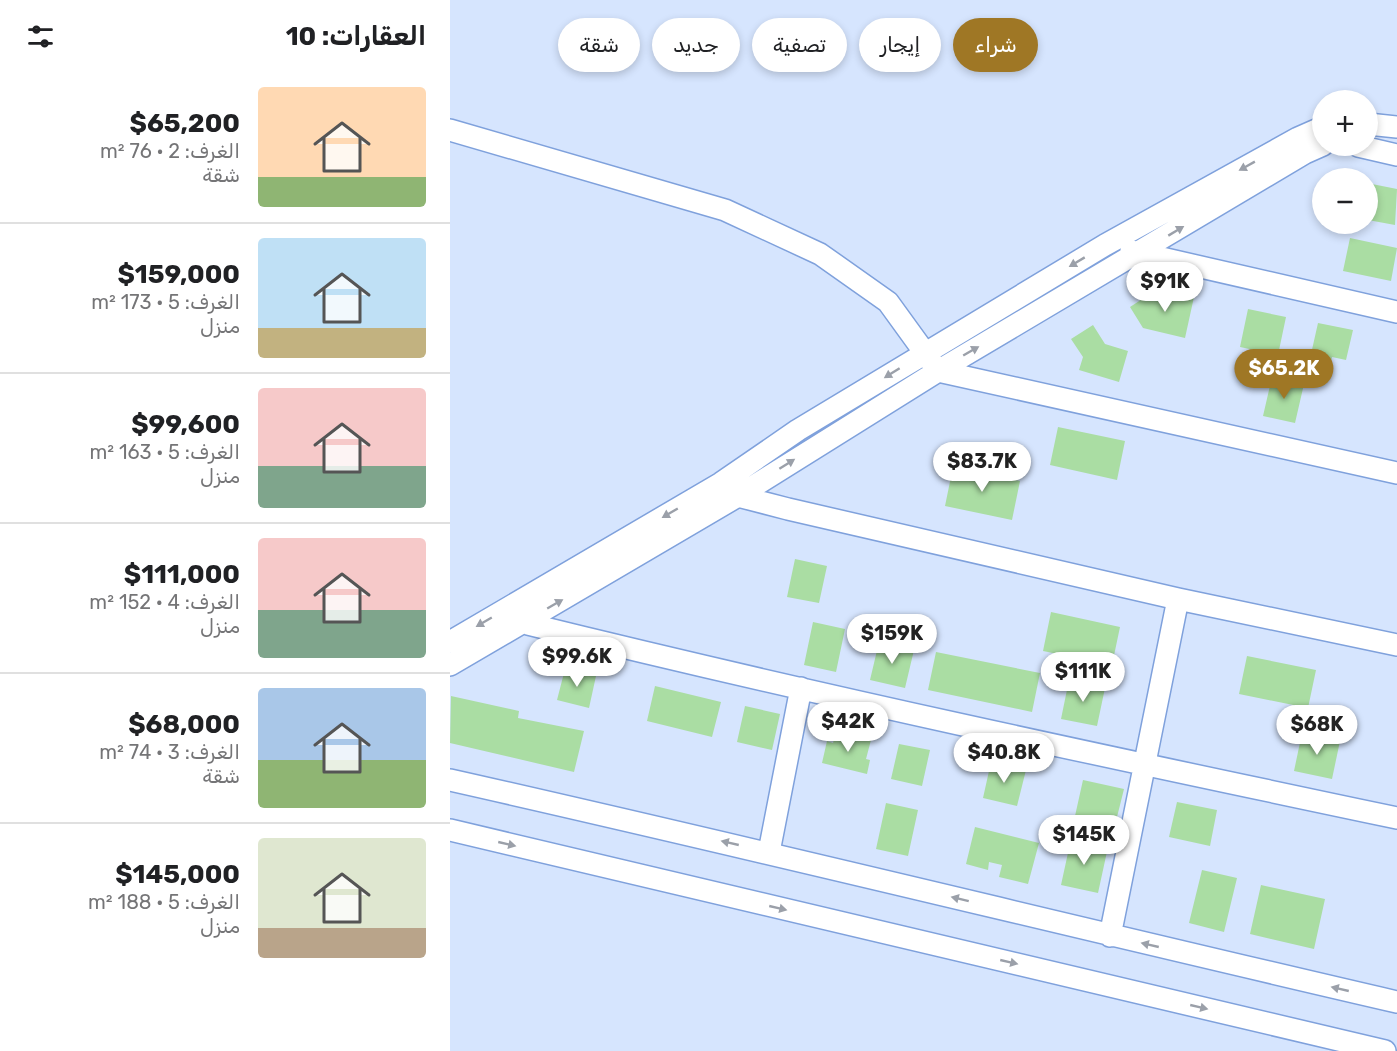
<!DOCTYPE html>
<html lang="ar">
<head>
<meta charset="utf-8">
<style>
	body { margin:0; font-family:Rubik,Vazirmatn,sans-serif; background:#f2f2f2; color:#202124; direction:rtl; height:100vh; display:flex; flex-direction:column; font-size:22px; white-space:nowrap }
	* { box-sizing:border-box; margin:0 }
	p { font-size:20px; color:#757577 }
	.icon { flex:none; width:33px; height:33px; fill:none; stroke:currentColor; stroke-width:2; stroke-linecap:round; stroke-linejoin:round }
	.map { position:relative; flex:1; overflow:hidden; direction:ltr }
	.side { display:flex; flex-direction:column; background:#fff; width:450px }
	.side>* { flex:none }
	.banner { position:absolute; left:18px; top:18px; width:570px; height:54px; direction:rtl; display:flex; gap:12px }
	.buttons { position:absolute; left:862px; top:90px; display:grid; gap:12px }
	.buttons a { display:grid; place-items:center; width:66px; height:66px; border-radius:50%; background:#fff; box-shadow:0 3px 9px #0003; font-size:30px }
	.price { position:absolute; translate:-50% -51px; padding:0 14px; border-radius:21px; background:#fff; color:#222; font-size:20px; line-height:39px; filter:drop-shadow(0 2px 3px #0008) }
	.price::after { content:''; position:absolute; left:50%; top:36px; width:18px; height:14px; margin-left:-9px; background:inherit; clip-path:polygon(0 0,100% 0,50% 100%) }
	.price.active { background:#9f7725; color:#fff }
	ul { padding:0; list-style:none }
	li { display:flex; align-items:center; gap:18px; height:150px; padding:0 24px }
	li+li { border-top:2px solid #e0e0e0 }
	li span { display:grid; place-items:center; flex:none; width:168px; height:120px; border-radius:6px; color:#555 }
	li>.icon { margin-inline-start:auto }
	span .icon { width:72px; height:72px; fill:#fffc; stroke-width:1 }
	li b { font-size:26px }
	h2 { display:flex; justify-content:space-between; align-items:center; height:72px; padding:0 24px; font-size:26px }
	.tag { padding:0 21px; border-radius:27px; background:#fff; box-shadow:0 3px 9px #0003; font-size:21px; line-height:54px }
	.tag.active { background:#9f7725; color:#fff }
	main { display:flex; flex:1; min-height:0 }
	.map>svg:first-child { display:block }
	.building { fill:#aadda3 }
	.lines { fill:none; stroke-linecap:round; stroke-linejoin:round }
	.street-casing { stroke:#7fa1dc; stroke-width:24 }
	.street { stroke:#fff; stroke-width:21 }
	.oneway { fill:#9ba0a9 }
</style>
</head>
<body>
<main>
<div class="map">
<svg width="947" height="1051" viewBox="0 0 947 1051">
	<rect width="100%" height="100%" fill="#d6e5fe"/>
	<path class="building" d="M922,184L947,189L945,225L918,220Z
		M900,238L947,248L941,281L893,271Z
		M709,288L714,295L719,292L744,297L735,338L693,328L680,307Z
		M798,309L836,317L828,355L790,347Z
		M868,323L903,330L896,360L882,357L880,367L859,363Z
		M643,325L655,344L678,351L669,382L629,370L633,357L621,339Z
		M822,377L854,384L845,423L813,416Z
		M608,427L675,441L667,480L600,465Z
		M503,467L570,481L562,520L495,506Z
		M345,559L377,566L369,603L337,597Z
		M601,612L670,627L662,665L593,651Z
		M363,622L395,629L386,672L354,665Z
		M429,642L464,650L455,688L420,680Z
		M486,652L590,673L582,712L478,690Z
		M797,656L866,670L858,708L789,694Z
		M115,669L146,676L139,708L107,700Z
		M619,680L655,688L647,726L611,719Z
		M205,686L271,702L262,737L197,721Z
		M1,696L69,711L68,718L134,731L124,772L0,743Z
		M295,706L330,714L322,750L287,742Z
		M386,731L421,740L416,759L420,760L417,774L372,763L377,741L383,743Z
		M852,733L890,741L882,779L844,771Z
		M449,744L480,750L472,786L441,779Z
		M541,762L576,770L567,806L533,798Z
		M633,780L674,789L665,825L625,816Z
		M727,802L767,810L760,846L719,837Z
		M436,803L468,810L458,856L426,849Z
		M525,827L589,843L578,884L549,877L552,865L539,862L538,870L516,864Z
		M621,839L658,847L648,893L611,885Z
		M752,870L787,878L774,932L739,923Z
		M811,885L875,899L864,949L800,934Z"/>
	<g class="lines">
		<g class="street-casing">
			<path id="street" d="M918,124L947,127
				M0,130L275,210L370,254L438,302L488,371L947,473
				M908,146L947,155
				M681,251L947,312
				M281,491L288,496L338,509L728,599L947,645
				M68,617L78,624C366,695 657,757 947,818
				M0,642L271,483L348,430L655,245L848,138L873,127
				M0,665L288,496L488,371L855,153L873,145
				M0,780C316,851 631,929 947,1002
				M0,830L935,1051
				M319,852L351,688
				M660,936L728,599"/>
		</g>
		<use href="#street" class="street"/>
	</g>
	<defs><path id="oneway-solid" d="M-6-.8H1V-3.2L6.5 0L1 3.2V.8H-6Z" transform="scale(1.5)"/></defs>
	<g class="oneway">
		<use href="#oneway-solid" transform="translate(797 166) rotate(151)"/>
		<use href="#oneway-solid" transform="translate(726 231) rotate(-31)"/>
		<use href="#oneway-solid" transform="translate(627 262) rotate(149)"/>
		<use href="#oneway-solid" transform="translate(521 351) rotate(-30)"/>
		<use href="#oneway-solid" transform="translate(442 373) rotate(148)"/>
		<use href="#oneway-solid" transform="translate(337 464) rotate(-32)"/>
		<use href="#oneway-solid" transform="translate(220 513) rotate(150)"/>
		<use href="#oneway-solid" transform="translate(105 604) rotate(-30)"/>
		<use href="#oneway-solid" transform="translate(34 622) rotate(150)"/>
		<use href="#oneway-solid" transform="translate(280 843) rotate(-167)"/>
		<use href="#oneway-solid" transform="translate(57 844) rotate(13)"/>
		<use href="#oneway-solid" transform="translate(510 899) rotate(-166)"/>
		<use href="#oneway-solid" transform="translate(328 908) rotate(13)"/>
		<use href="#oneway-solid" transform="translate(700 945) rotate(-167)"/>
		<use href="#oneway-solid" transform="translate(559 962) rotate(13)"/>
		<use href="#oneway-solid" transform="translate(890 989) rotate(-167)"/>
		<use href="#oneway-solid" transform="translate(749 1007) rotate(13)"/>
	</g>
</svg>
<div class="buttons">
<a>+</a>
<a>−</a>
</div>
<b class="price" style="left:715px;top:313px">$91K</b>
<b class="price active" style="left:834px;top:400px">$65.2K</b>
<b class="price" style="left:532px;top:493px">$83.7K</b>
<b class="price" style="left:442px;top:665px">$159K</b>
<b class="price" style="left:127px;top:688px">$99.6K</b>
<b class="price" style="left:633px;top:703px">$111K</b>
<b class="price" style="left:398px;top:753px">$42K</b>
<b class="price" style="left:867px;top:756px">$68K</b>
<b class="price" style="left:554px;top:784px">$40.8K</b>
<b class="price" style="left:634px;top:866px">$145K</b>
<div class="banner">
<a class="tag active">شراء</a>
<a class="tag">إيجار</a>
<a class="tag">تصفية</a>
<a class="tag">جديد</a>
<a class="tag">شقة</a>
</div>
</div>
<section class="side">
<h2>العقارات: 10<svg class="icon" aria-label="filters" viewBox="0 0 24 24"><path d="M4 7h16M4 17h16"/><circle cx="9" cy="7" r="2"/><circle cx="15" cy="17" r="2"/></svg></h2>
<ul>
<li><span style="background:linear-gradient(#ffd9b3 75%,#8fb573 0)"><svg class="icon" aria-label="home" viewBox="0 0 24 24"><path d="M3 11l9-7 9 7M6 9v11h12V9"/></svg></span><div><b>$65,200</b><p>الغرف: 2 · 76 m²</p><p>شقة</p></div></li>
<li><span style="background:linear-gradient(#bfe0f5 75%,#c2b280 0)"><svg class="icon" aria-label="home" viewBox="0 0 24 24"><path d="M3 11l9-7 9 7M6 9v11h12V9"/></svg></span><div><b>$159,000</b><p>الغرف: 5 · 173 m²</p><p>منزل</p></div></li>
<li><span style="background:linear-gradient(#f6c9c9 65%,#7fa58c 0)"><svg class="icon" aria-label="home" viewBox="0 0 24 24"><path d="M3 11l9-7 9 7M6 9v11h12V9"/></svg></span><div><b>$99,600</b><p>الغرف: 5 · 163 m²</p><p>منزل</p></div></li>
<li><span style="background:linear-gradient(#f6c9c9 60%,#7fa58c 0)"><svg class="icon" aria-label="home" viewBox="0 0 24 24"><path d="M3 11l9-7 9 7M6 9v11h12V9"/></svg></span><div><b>$111,000</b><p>الغرف: 4 · 152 m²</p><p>منزل</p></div></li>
<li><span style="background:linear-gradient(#a9c7e8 60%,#8fb573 0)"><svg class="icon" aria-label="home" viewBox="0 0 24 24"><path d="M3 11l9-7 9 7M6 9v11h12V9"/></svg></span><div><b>$68,000</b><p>الغرف: 3 · 74 m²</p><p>شقة</p></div></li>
<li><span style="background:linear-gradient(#dfe7d0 75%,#b9a48a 0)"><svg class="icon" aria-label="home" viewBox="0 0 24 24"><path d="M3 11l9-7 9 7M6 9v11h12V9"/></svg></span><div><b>$145,000</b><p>الغرف: 5 · 188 m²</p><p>منزل</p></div></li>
</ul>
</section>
</main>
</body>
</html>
